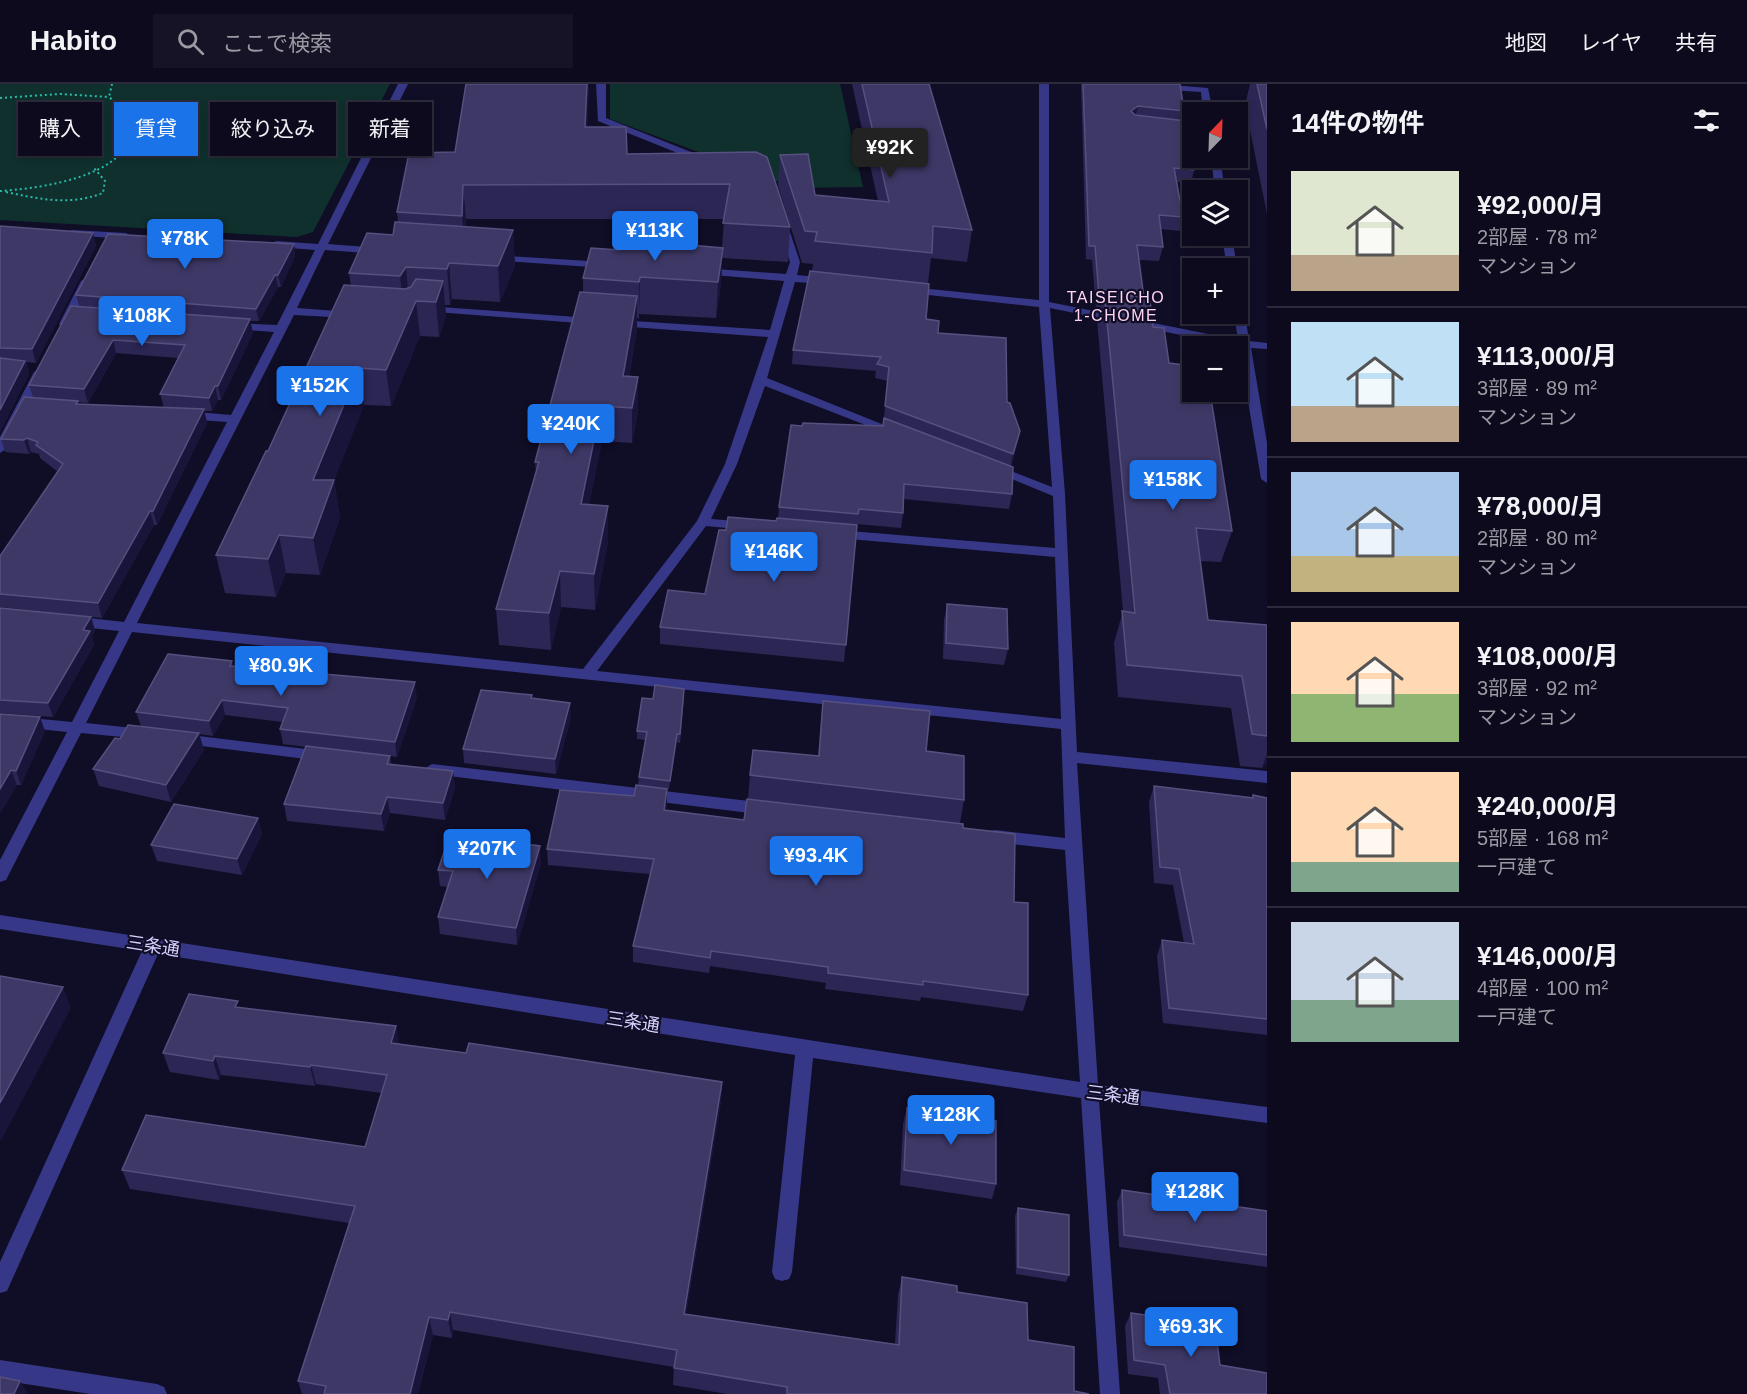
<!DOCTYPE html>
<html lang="ja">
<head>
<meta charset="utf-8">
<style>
	body { margin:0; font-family:Arial,"Noto Sans JP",sans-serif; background:#151325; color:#f1f3f6; height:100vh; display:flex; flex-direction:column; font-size:22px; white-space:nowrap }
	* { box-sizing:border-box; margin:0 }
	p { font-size:20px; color:#9a9aa3 }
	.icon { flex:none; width:33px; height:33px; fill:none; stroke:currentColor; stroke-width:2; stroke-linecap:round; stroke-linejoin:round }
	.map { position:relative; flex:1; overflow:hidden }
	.side { display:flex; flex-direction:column; background:#0c0a1c; width:480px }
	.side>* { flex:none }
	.hud { position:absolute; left:18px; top:18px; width:570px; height:54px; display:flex; gap:12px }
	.needle { width:39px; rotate:23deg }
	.buttons { position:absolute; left:1182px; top:18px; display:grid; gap:12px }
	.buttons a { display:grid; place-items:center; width:66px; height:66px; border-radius:0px; background:#0c0a1c; box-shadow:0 3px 9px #0003,0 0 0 2px #2c2b3b; font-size:30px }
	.price { position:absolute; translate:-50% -51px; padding:0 14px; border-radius:6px; background:#1a73e8; color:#fff; font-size:20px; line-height:39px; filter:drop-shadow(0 2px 3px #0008) }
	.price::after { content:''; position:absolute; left:50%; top:36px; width:18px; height:14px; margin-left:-9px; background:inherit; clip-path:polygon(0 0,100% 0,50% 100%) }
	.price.on { background:#222; color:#fff }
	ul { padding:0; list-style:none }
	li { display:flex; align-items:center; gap:18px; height:150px; padding:0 24px }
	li+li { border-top:2px solid #2c2b3b }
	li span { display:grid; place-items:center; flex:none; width:168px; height:120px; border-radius:0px; color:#555 }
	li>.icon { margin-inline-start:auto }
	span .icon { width:72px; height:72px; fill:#fffc; stroke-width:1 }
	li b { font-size:26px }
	h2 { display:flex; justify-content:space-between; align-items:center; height:72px; padding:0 24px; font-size:26px }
	.pill { padding:0 21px; border-radius:0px; background:#0c0a1c; box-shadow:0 3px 9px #0003,0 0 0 2px #2c2b3b; font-size:21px; line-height:54px }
	.pill.on { background:#1a73e8; color:#fff }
	header { display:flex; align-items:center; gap:36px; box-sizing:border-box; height:84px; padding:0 30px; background:#0c0a1c; border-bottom:2px solid #2c2b3b }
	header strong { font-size:28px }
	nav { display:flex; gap:33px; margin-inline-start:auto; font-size:21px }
	.search { width:420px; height:54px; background:#151325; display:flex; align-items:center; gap:15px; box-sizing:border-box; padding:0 21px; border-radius:0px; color:#9a9aa3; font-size:22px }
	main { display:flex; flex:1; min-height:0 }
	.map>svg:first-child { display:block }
	.green { fill:#10302d }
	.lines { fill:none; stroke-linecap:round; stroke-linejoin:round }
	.path { stroke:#28bdab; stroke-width:2; stroke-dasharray:2 3; stroke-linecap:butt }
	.minor { fill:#363887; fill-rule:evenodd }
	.wall { fill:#2c2655; fill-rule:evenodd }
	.shaded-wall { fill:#19143a }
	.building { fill:#3e3867; stroke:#56507f; stroke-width:1.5 }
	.labels { text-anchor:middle; stroke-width:4.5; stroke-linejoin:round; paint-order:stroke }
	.far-neighbourhood-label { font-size:16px; letter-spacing:1.5px; fill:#ffd4f2; stroke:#100d26 }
	.street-label { font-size:18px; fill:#d5d2ff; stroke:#100d26 }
</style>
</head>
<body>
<header>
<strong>Habito</strong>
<div class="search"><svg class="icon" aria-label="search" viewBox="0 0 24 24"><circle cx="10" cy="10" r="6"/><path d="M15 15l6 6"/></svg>ここで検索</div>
<nav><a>地図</a><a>レイヤ</a><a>共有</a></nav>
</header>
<main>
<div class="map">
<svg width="1267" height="1310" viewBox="0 0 1267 1310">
	<rect width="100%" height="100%" fill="#100d26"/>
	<path class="green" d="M0,0H390L313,148L297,153L0,136Z
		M610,0H840L863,103L795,104L610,35Z"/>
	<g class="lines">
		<path class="path" d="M0,14L60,10L109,13
			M0,107C34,105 96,96 120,70C129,61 133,48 138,37L109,13L112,0
			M6,108C39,115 70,122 103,109L105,97L94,84"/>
		<path class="minor" d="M398,0H408L328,160L380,164L385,167L380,170L325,166L297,224L350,228L356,231L350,234L294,231L137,539L583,585L697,437L725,380L768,253L618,242L612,239L618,236L770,246L784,197L701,190L696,187L701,184L786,190L790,178L778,142L783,139L788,142L800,178L797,191L829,194L834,197L829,200L795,198L767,294L904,349L902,352H894L765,302L737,380L711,435L748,438L755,442L748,446L706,442L597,587L1061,635L1055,473L838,454L831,450L838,446L1055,464L1053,412L988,385L990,382H998L1052,403L1039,223L910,209L905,206L910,203L1039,216V0H1049V218L1238,256L1234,230H1238V220L1244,223L1249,257L1267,259V265L1251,264L1267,359V399L1261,395L1239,263L1050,224L1065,410L1077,668L1267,687V699L1077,679L1098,1001L1267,1023V1039L1099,1016L1120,1310H1100L1081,1014L813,974L792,1188L789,1195L782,1197L775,1195L772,1188L795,971L158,870L7,1207L0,1209V1178L142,867L0,845V831L1080,998L1065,766L995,758L989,756L987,752L989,748L995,746L1065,754L1061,645L132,548L86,639L143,645L150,650L143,655L81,649L6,796L0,798V776L67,648L0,641V631L72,638L119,547L72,542L65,537L72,532L124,538L227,338L185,335L179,331L185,327L231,331L274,248L232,245L226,242L232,239L277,241L315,166L276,163L271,160L276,157L318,160Z
			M596,0H606V34L706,74V78H700L598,37Z
			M1116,0H1159L1208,4L1213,28H1203L1201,8L1121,3Z
			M1168,40L1192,43V49L1165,45V41Z
			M1211,74H1220L1225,106H1215Z
			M72,146L126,149L131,152L126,155L68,151L67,149Z
			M1222,152H1232L1237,184H1227Z
			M494,171L605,178L610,181L605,184L490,176V172Z
			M86,194L91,197L71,240L65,243L61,242L59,240L81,197Z
			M427,222L591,234L597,237L591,240L423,227V223Z
			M40,285L46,288L6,365L0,369V353L34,288Z
			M182,650L322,667L330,672L322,677L177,659L174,655L177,651Z
			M432,680L766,719L772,721L774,725L772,729L766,731L432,690L424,685Z
			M0,1276L157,1300L164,1303L167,1310H90L0,1296Z"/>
	</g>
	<path class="wall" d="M466,0H589L587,43L627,70L756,68L790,143L788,178L722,174L721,200L716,234L639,230V235L637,234V246L629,292L638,328L632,359L602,357L589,421L608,422V458L595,526L561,523L551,566L499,561L496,525L536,388L535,378L583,208V194L620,166L722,164L724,135H466V143L513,146L515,182L500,218L452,215L450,221H445L446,232L439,253L420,252L391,322L364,321L334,396L340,434L320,491L286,489L276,513L225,509L216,471L351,202L349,189L393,151L398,138L397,128L455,68Z
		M852,0H929L972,146L967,178L931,174L928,199L926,235L938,249L1007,318L1020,347L1017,361L1011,382L1012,410L1009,425L903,415V429L901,444L857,440L844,578L660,560V543L705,510L726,446L776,437L778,434L779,423L802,342H883L888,297L875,294L876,287L792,280L793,266L812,187L813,180L802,179L778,102L780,71L815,111L878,117Z
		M1081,0H1180L1184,27L1182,37L1194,86L1191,99L1177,98L1183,133L1180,147L1161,145L1163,163L1159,177L1139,176L1144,214L1153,243L1169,279L1232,447L1221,478L1200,477L1208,536L1267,541V680L1262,684L1240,682L1231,624L1118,613L1114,559L1123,527L1097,236L1099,226L1096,225L1092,176L1086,175Z
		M1250,0H1267V130L1245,21Z
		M0,142L93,149L96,162L36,279L26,278L29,290L0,348Z
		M294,160L295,172L281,203H278L259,237H250L253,249L221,316H218L212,327H204L207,339L157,441H154L102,534L0,523V472L58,388L40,374L39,370L31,368L29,370L5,368L1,355L33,313L29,301L79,222L76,211ZM116,269L178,274L160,310L164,324L79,320L78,318L88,319Z
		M947,520L1008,565L1004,581L943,575L944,536Z
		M0,524L91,533L95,547L92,552L94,561L53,633L0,629Z
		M232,577L233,582L417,613L397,673L390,672L391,680L453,687L455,704L445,736L390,729L384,747L287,737L284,720L306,663L283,660L280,645L282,638L225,631L213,652L199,650L204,666L171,718L99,702L93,685L120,655L141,642L136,628Z
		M532,614L571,633L556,690L464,679L463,665Z
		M684,614L680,659L677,658L669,705L638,702L639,693L645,656L637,655V647L653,615Z
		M823,617L926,667L964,716L960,739L748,715L750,691L818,672Z
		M0,630L45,647L21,701H17L0,729Z
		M1154,702L1252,713L1253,711L1267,714V951L1163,939L1157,872L1162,856L1184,859L1173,801L1154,799L1149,718Z
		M667,721L666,726L744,736L963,744L1014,818L1028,911L1023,927L921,913L920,917L825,905L826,899L710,882L709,889L633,878V862L650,790L548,781L547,765Z
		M258,734L262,750L242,791L157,777L151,761Z
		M541,779L517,861L440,850L438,833L448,803L440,802L438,786Z
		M239,923L399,960L466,969L722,998L721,1017L686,1230L895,1260L898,1211L902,1193L957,1208L1028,1256L1074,1307L1089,1310H727L673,1301L674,1283L453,1246L452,1254L433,1251L418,1310H302L298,1297L349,1139L130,1105L122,1086L365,1063L382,1009L316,1000L315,1002L221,991L219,996L170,988L163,969Z
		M907,1024L996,1100L992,1115L900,1101L903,1040Z
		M1122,1106L1267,1127V1183L1119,1163L1117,1118Z
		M1018,1124L1069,1191L1066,1198L1016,1190L1015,1132Z
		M1131,1229L1220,1281L1267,1310H1160L1158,1294L1128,1290L1125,1242Z"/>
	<path class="shaded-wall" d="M587,0H589L586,77L585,43Z
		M1138,22L1135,35L1131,27Z
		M463,101L466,135L465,167L462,132Z
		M513,146L515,182L500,218L498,182Z
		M93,149L96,162L36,279L32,265Z
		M294,160L295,172L281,203L278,191Z
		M723,164L721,200L716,234L718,198Z
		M449,179L452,215L450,221L447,185Z
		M406,183L409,220L404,229L400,192Z
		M275,191L278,203L259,237L256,225Z
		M640,193L639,230V235V198Z
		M443,197L446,232L439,253L436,218Z
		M637,212V246L623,323V292Z
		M416,217L420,252L391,322L386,286Z
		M250,235L253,249L221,316L218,302Z
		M113,256L116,269L88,319L84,305Z
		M25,277L29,290L0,348V326Z
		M359,284L364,321L319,433L313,396Z
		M638,293V328L632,359V324Z
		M215,302L218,316L212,327L209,314Z
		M601,322L602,357L582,456L581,420Z
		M204,325L207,339L157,441L153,427Z
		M1020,347L1017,361L1010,384L1013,370Z
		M27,354L31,368L29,370L24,356Z
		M334,396L340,434L320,491L313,454Z
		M608,422V458L595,526L594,490Z
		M150,427L154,441L102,534L98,519Z
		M279,451L286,489L276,513L268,475Z
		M560,487L561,523L551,566L549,529Z
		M91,533L95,547L92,552L94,561L53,633L48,619L83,546Z
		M415,598L417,613L397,673L395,658Z
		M222,616L225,631L213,652L209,637Z
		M570,619L571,633L556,690L555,675Z
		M40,633L45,647L21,701L16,687Z
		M199,649L204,666L171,718L166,701Z
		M677,650V658L669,705L670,697Z
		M1267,670V680L1262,684Z
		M11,686L17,701L0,729V705Z
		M453,687L455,704L445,736L443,719Z
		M667,705V721L664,741V726Z
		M387,713L390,729L384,747L381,730Z
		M258,734L262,750L242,791L237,775Z
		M540,762L541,779L517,861L516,844Z
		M63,903L71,924L1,1057L0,1055V1019Z
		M396,942L400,962L391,959Z
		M215,972L221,991L219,996L213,977Z
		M311,981L316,1000L315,1002L310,983Z
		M722,998L721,1017L683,1248L684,1230Z
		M450,1228L453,1246L452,1254L448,1236Z
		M429,1233L433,1251L418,1310H410Z
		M20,1297L28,1310H14Z"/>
	<path class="building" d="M466,0H587L585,43H626L627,70L756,68L767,73L790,143L723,139L730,100L463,101L462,132L397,128L409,69L455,68Z
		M862,0H929L972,146L933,142L932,169L815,157L817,148L805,147L780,71L808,70L815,111L889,118Z
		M1083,0H1180L1184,27L1138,22L1131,27L1135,31L1186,37L1194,86L1174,84L1183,133L1159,131L1163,163L1137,161L1144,214L1104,206L1102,212L1099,211L1095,162H1089Z
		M1257,0H1267V45Z
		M395,138L513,146L498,182L449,179L447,185L406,183L400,192L349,189L367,149L393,151Z
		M0,142L93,149L32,265L0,264Z
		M108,150L294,160L278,191H275L256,225L76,211Z
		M623,155L723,164L718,198L640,193L639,198L583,194L591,164L620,166Z
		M810,187L929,200L926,235L939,237L938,249L1006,254L1007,318L1010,319L1020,347L1013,370L885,322L889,283L877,280L881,273L793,266Z
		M416,195L443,197L436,218L416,217L386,286L359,284L313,396H334L313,454L279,451L268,475L216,471L266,367H268L344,201L405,205L411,203Z
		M1104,206L1150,216L1153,243L1164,244L1169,279L1192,282V308H1210L1232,447L1196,444L1208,536L1267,541V652L1252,650L1242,592L1127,581L1122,527L1135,529Z
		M580,208L637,212L623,292L638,293L632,324L601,322L581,420L608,422L594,490L560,487L549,529L496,525L539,378H535Z
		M71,222L250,235L218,302H215L209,314L160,310L185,261L113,256L84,305L29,301Z
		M0,274L25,277L0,326Z
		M24,313L78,317L76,320L204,325L153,427H150L98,519L0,510V472L63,380L36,361L38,358L27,354L24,356L1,355Z
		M884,334L1013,383L1012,410L904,400L903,429L859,425L858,430L779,423L791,341L802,342L803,339L883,342Z
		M728,433L776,437L777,434L857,441L846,561L660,543L668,506L705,510L719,446H726Z
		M947,520L1007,525L1008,565L946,559Z
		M0,524L91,533L83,546L90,547L48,619L0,616Z
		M168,570L232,577L230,582L415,598L395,658L280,645L288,624L222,616L209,637L136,628Z
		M655,601L684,605L680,650H677L670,697L639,693L647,648L637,647L642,614L653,615Z
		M481,606L532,611L531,614L570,619L555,675L463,665Z
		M823,617L930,627L926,667L964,672V716L750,691L753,666L819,672Z
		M0,630L40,633L16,687L11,686L0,705Z
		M128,641L199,649L166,701L93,685L115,654L120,655Z
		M306,662L390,672L387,680L453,687L443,719L387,713L381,730L284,720Z
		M636,701L667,705L664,726L744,736L747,715L963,740V744L1015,750L1014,818L1028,819V911L923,897V901L828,889V883L711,867L710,874L633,862L654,775L547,765L560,706L634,712Z
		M1154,702L1253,714V711L1267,714V935L1169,924L1162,856L1194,860L1179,785L1160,783Z
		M174,720L258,734L237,775L151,761Z
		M450,750L540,762L516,844L438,833L453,787L438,786Z
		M0,892L63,903L0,1019Z
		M189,910L238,917L235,923L396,942L391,959L466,969L469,959L722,998L684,1230L899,1261L902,1193L957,1202V1208L1027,1219L1028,1256L1074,1263V1307L1089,1310H787V1303L674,1284L677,1266L450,1228L448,1236L429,1233L410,1310H324L326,1302L298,1297L355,1122L122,1086L146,1031L365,1063L387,991L311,981L310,983L215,972L213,977L163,969Z
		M907,1024L996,1037V1100L904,1086Z
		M1122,1106L1267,1127V1171L1124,1151Z
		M1018,1124L1069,1131V1191L1018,1183Z
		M1131,1229L1215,1241L1220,1281L1267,1289V1310H1170L1165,1281L1134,1276Z
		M0,1293L20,1297L14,1310H0Z"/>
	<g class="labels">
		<g class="far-neighbourhood-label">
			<text x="1116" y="219">TAISEICHO<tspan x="1116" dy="18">1-CHOME</tspan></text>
		</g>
		<g class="street-label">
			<text transform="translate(153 862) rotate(9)" y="6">三条通</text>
			<text transform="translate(633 938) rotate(9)" y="6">三条通</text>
			<text transform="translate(1113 1011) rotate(7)" y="6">三条通</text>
		</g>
	</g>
</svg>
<div class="buttons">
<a><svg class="needle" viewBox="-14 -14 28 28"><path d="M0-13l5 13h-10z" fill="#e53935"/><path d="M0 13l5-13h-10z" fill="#9a9aa3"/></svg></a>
<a><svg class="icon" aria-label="layers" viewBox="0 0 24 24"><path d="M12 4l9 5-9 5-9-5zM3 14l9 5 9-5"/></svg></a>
<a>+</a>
<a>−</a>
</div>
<b class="price on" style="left:890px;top:95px">¥92K</b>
<b class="price" style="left:655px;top:178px">¥113K</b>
<b class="price" style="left:185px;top:186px">¥78K</b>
<b class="price" style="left:142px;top:263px">¥108K</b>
<b class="price" style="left:320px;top:333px">¥152K</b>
<b class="price" style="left:571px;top:371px">¥240K</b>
<b class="price" style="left:1173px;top:427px">¥158K</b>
<b class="price" style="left:774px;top:499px">¥146K</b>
<b class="price" style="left:281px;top:613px">¥80.9K</b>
<b class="price" style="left:487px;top:796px">¥207K</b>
<b class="price" style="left:816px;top:803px">¥93.4K</b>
<b class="price" style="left:951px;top:1062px">¥128K</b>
<b class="price" style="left:1195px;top:1139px">¥128K</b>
<b class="price" style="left:1191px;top:1274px">¥69.3K</b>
<div class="hud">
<a class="pill">購入</a>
<a class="pill on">賃貸</a>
<a class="pill">絞り込み</a>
<a class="pill">新着</a>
</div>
</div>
<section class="side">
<h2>14件の物件<svg class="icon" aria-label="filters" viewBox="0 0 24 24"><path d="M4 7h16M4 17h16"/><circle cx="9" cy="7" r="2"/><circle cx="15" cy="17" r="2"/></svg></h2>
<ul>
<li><span style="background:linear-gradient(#dfe7d0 70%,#b9a48a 0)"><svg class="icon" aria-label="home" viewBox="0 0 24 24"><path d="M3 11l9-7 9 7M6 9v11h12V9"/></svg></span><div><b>¥92,000/月</b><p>2部屋 · 78 m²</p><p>マンション</p></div></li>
<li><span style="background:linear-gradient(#bfe0f5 70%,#b9a48a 0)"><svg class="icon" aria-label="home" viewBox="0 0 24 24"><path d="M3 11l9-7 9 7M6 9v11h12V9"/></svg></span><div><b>¥113,000/月</b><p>3部屋 · 89 m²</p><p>マンション</p></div></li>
<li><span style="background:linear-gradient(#a9c7e8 70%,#c2b280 0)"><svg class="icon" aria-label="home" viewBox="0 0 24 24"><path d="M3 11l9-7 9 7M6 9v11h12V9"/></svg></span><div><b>¥78,000/月</b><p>2部屋 · 80 m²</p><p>マンション</p></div></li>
<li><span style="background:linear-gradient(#ffd9b3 60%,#8fb573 0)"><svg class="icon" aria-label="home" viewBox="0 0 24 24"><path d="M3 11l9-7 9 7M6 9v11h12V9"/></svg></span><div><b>¥108,000/月</b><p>3部屋 · 92 m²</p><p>マンション</p></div></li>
<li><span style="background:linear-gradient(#ffd9b3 75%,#7fa58c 0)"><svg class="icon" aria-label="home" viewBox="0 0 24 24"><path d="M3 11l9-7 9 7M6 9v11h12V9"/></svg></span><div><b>¥240,000/月</b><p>5部屋 · 168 m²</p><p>一戸建て</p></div></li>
<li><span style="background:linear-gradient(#c9d6e8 65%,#7fa58c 0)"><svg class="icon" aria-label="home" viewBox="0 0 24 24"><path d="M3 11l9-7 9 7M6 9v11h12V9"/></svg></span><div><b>¥146,000/月</b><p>4部屋 · 100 m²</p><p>一戸建て</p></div></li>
</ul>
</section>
</main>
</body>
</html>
